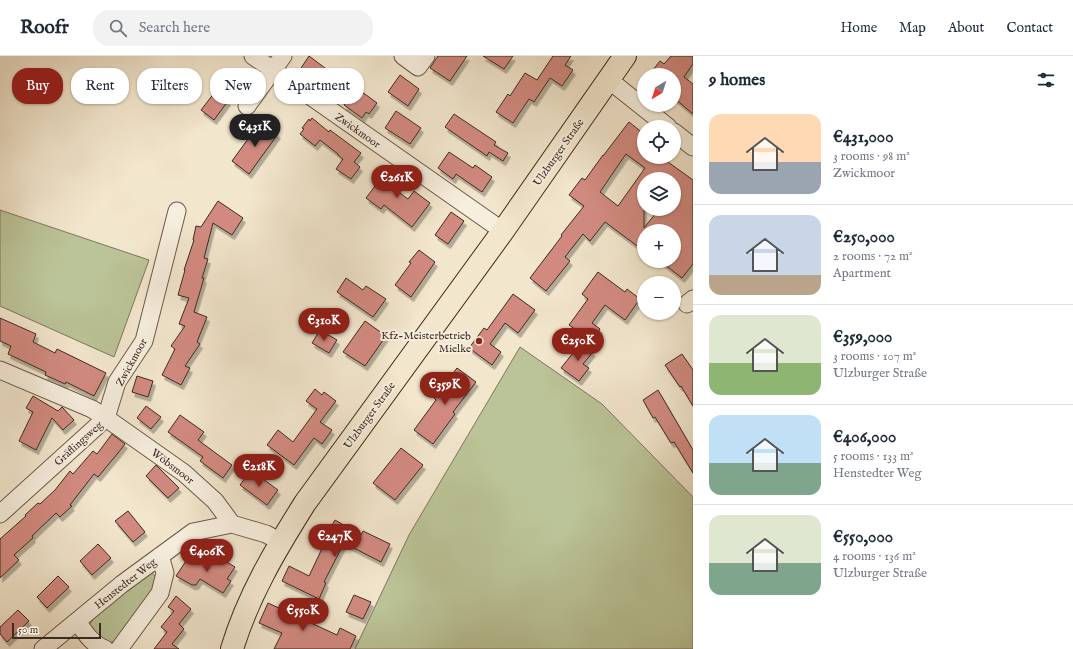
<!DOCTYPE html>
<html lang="en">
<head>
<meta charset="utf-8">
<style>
	body { margin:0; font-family:"IM FELL English",serif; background:#f2f2f3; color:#1f2937; height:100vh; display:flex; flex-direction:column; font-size:15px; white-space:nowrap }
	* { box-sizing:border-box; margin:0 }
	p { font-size:13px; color:#747a83 }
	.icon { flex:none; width:22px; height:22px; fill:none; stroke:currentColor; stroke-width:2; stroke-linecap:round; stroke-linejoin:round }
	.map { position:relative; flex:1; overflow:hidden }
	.sheet { display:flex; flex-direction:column; background:#fff; width:380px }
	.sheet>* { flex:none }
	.hud { position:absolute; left:12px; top:12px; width:380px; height:36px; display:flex; gap:8px }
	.needle { width:26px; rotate:218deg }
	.controls { position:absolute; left:637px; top:12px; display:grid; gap:8px }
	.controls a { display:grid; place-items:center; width:44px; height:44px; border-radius:50%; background:#fff; box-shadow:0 1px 3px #0004; font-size:20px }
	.scale { position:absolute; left:12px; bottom:10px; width:89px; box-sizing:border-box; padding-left:4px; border:2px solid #3d2a21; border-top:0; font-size:11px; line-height:14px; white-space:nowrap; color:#3d2a21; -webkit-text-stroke:3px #f7efde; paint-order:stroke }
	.price { position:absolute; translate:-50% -34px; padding:0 9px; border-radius:14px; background:#8f2418; color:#fff; font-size:13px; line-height:26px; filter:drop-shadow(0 1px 2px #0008) }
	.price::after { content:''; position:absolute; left:50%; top:24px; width:12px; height:9px; margin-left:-6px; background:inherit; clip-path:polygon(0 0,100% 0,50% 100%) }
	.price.current { background:#222; color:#fff }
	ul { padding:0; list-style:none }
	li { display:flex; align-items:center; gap:12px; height:100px; padding:0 16px }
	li+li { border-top:1px solid #e0e1e3 }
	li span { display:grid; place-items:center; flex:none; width:112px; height:80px; border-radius:12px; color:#555 }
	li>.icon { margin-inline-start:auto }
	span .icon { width:48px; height:48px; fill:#fffc; stroke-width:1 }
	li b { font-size:17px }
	h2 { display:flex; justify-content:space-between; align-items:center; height:48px; padding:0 16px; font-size:17px }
	.pill { padding:0 14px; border-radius:16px; background:#fff; box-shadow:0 1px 3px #0004; font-size:14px; line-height:36px }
	.pill.current { background:#8f2418; color:#fff }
	header { display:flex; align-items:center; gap:24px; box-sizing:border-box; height:56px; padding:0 20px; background:#fff; border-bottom:1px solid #e0e1e3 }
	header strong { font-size:19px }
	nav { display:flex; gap:22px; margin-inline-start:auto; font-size:14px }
	.search { width:280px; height:36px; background:#f2f2f3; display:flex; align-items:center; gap:10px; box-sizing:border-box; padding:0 14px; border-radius:16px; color:#747a83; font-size:15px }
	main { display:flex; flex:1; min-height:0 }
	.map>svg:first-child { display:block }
	.green { fill:#bbc498; stroke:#7c775c }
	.building { fill:#d28a80; stroke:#3d2a21; fill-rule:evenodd; filter:url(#shadow) }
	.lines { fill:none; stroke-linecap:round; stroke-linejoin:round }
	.minor-casing { stroke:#6a594c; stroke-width:19 }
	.major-casing { stroke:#3d2a21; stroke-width:24 }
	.minor { stroke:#f7efde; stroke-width:17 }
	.major { stroke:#f2e6cd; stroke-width:22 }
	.poi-dot { fill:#8f2418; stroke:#f7efde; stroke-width:1.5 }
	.labels { text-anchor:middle; stroke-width:4; stroke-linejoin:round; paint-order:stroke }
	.street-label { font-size:11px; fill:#3d2a21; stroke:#f7efde }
	.poi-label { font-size:11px; fill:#3d2a21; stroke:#f7efde; text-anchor:end }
</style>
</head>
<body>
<header>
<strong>Roofr</strong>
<div class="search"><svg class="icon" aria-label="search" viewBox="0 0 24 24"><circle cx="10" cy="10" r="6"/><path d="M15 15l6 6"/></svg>Search here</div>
<nav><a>Home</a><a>Map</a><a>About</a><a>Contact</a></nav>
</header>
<main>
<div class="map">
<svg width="693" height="593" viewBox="0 0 693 593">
	<defs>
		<filter id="shadow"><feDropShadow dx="2.5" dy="4.5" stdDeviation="0" flood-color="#0004"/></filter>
	</defs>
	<rect width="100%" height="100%" fill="#f2e6cd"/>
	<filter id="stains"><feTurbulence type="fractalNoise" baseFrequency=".005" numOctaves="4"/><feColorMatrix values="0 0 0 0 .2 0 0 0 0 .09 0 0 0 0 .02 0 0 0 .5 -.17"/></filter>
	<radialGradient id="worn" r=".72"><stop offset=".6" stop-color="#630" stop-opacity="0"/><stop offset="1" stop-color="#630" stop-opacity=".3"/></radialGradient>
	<path class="green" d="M0,154L149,204L114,301L0,250Z
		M520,291L602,348L693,441V593H355L409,479Z
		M152,517L156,521V528L118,584C107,588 104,588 97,579C93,575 91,573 90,568C100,549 134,530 152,517Z"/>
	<path class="building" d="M309,0L333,18L325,29L322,27L319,32L300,19L304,14L301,12Z
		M438,0H467L450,25L430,12Z
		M483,0H513L504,13Z
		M553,0H571L565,9L573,14L562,30L550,22L534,46L529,43L513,67L496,56L508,38L510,40L525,17L537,24Z
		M671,0H693V8L684,21L693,28V58L674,42V19H649L660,5L664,8Z
		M400,19L419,33L408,50L388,36Z
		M354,30L377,47L369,58L366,56L362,62L344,49L347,44L345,42Z
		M215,36L228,45L214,64L201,54Z
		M396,55L421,72L410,88L385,72Z
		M454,58L496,86L494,89L508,97L503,105L489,96L487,100L445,71Z
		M312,62L329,76L330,74L361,97L354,106L360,111L351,123L336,113L343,103L338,99V98L320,84L315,90L300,78L304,73L302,72L309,63L310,65Z
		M261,65L278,78L249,118L232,105Z
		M629,66L644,78V101H661L693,124V208L682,222L660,205H674V175H644V195L605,166L590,185L583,178L565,201L570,205L546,235L530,222L562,180L561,179L584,150L569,139L582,122L585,124L603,99V100ZM626,98L645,112L618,150L600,136ZM644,123H674V153H659L644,172Z
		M449,96L473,112L475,109L492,121L482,136L456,118L453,123L438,112Z
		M384,110L396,120L389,129L408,143L414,135L430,147L412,171L384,149L381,153L366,142L378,126L374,124Z
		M218,145L243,162L232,179L213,167L204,202L208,203L202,222H204L194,256L207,261L197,286L200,288L185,310L190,312L181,329L162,319L175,293L171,290L185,270L179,268L189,242L178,239L185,214H184L194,184H193L196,170L201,171Z
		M451,156L464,165L448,188L435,179Z
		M419,194L435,206L411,241L395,229L411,207L409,206Z
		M598,216L625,236L627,233L640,243L625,264L605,249L592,267L600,273L592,285L569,269L588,243L582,238Z
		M346,222L363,234L366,230L386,243L373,261L337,236Z
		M513,238L535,254L518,277L505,267L490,288L501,296L492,309L469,292L484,272L487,274Z
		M0,262L36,278L33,286L55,297L57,293L106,317L94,340L66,326L65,328L45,319L46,316L8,298L11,290L0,285Z
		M365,265L386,280L365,310L343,296Z
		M320,274L337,284L329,297L312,287Z
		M581,287L593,296L583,308L589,312L579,325L561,312Z
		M682,298L693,314V350L681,330L680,331L665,309Z
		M457,312L476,326L453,356L455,358L433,388L414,374L436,344L434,342Z
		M137,320L153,325L148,341L132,336Z
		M315,333L322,339L324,336L336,345L320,366L332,374L322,388L314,382L294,409L267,389L278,374L293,386L317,353L306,345Z
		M658,334L693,394V417L674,386L671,387L655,361L653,362L643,344Z
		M33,340L58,355L62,351L63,352L74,364L63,374L52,362L36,394L19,385L33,356L26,352Z
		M146,350L161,361L151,373L137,362Z
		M180,359L204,376L198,384L232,409L223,422L200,405L203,401L168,376Z
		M112,378L125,388L118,397L98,421L94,418L70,449L72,450L60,461L56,457L32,480L33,482L14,499L19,504L0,522V483L26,460L25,459L38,447L40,448L55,434L70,415L73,418L93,395L97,398Z
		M401,392L423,409L395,444L373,427Z
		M156,409L179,432L168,442L146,420Z
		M251,414L278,434L267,449L240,429Z
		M128,455L145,476L133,486L115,465Z
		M335,464L361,479L363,475L390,488L381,506L344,487L324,526L326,527L319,543L282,525L289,510L309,520L328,480L326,479Z
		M98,488L111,502L92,519L80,505Z
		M204,500L218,508L222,503L235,511L227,523L231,525L223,537L200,523L196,529H192L176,520L188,502L198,508Z
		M58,520L69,531L47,552L37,541Z
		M354,539L371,546L363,563L346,556Z
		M176,540L191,553L179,568L184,573L172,588L179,593H154L167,576L161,571L174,555L168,551Z
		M268,547L337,579L340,572L356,580L350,593H274L282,577L259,567Z
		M18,554L29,565L7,586L0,578V571Z"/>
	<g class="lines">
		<g class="minor-casing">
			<path id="minor" d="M253,0L503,175
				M403,0L418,11L426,0
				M609,24L668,71
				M247,50L283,0
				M674,76L693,91
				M177,155L144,285L117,326L106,362L184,417L215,445L232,468
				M687,248L693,243
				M0,314L92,353L106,362L0,458
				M77,565C85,577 92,588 105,593
				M43,593L122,528L193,476L232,468L266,478L281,486
				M119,593L160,537L165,517L160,500"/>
		</g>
		<g class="major-casing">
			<path id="major" d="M232,593C248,540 276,493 305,447L503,175L625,0"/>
		</g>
		<use href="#minor" class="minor"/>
		<use href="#major" class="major"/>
	</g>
	<circle class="poi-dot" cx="479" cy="285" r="4"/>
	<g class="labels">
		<g class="street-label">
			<text transform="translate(358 74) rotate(35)" y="4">Zwickmoor</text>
			<text transform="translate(558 96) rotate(-55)" y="4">Ulzburger Straße</text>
			<text transform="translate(131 306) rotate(-61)" y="4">Zwickmoor</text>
			<text transform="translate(369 359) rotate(-54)" y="4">Ulzburger Straße</text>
			<text transform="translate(78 387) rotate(-42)" y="4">Gräflingsweg</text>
			<text transform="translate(173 410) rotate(37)" y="4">Wöbsmoor</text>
			<text transform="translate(125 527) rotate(-38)" y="4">Henstedter Weg</text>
		</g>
		<g class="poi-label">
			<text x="471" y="283">Kfz-Meisterbetrieb<tspan x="471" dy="13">Mielke</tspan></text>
		</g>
	</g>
	<rect width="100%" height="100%" filter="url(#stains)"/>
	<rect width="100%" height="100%" fill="url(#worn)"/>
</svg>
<div class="controls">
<a><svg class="needle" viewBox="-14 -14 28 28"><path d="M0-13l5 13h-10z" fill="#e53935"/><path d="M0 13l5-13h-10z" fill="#747a83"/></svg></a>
<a><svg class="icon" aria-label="locate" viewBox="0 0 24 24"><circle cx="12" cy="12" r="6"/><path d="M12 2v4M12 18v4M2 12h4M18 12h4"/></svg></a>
<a><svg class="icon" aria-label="layers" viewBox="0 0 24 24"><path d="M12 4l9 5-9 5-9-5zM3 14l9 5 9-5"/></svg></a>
<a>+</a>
<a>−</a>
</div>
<div class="scale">50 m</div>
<b class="price current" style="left:255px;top:92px">€431K</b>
<b class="price" style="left:397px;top:143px">€261K</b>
<b class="price" style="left:324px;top:286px">€310K</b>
<b class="price" style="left:578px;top:306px">€250K</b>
<b class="price" style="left:445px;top:350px">€359K</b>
<b class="price" style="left:259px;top:432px">€218K</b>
<b class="price" style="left:335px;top:502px">€247K</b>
<b class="price" style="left:207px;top:517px">€406K</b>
<b class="price" style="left:303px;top:576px">€550K</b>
<div class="hud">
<a class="pill current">Buy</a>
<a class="pill">Rent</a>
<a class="pill">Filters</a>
<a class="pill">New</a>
<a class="pill">Apartment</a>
</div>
</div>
<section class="sheet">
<h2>9 homes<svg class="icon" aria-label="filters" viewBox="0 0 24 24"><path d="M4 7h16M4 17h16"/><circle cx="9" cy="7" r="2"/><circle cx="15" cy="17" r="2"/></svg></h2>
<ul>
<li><span style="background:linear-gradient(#ffd9b3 60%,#9aa5b1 0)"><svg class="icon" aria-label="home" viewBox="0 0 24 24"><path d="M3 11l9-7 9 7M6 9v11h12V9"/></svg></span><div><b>€431,000</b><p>3 rooms · 98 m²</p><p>Zwickmoor</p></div></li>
<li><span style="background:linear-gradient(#c9d6e8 75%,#b9a48a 0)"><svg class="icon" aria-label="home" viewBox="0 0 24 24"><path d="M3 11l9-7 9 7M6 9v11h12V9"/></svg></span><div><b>€250,000</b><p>2 rooms · 72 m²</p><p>Apartment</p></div></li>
<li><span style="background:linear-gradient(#dfe7d0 60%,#8fb573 0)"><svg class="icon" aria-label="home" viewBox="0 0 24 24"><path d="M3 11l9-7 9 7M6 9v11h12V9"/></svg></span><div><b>€359,000</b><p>3 rooms · 107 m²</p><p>Ulzburger Straße</p></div></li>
<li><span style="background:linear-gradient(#bfe0f5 60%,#7fa58c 0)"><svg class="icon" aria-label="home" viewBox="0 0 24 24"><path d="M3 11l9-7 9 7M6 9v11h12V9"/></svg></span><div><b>€406,000</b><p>5 rooms · 133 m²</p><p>Henstedter Weg</p></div></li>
<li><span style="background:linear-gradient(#dfe7d0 60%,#7fa58c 0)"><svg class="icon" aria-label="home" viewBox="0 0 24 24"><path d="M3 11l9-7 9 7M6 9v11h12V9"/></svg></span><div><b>€550,000</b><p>4 rooms · 136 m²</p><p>Ulzburger Straße</p></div></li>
</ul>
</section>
</main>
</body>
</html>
